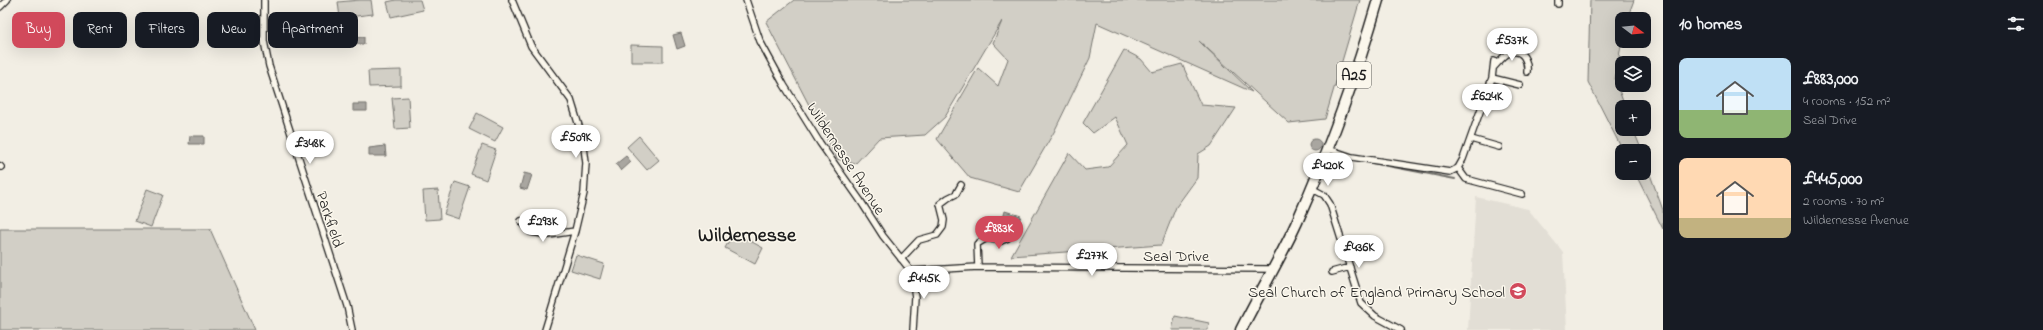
<!DOCTYPE html>
<html lang="en">
<head>
<meta charset="utf-8">
<style>
	body { margin:0; font-family:"Indie Flower",sans-serif; background:#242831; color:#f1f3f6; height:100vh; display:flex; flex-direction:column; font-size:15px; white-space:nowrap }
	* { box-sizing:border-box; margin:0 }
	p { font-size:13px; color:#9ea1a6 }
	.icon { flex:none; width:22px; height:22px; fill:none; stroke:currentColor; stroke-width:2; stroke-linecap:round; stroke-linejoin:round }
	.map { position:relative; flex:1; overflow:hidden }
	.panel { display:flex; flex-direction:column; background:#171b24; width:380px }
	.panel>* { flex:none }
	.hud { position:absolute; left:12px; top:12px; width:380px; height:36px; display:flex; gap:8px }
	.needle { width:26px; rotate:106deg }
	.tools { position:absolute; left:1615px; top:12px; display:grid; gap:8px }
	.tools a { display:grid; place-items:center; width:36px; height:36px; border-radius:8px; background:#171b24; box-shadow:0 4px 16px #0002; font-size:20px }
	.price { position:absolute; translate:-50% -34px; padding:0 9px; border-radius:14px; background:#fff; color:#222; font-size:13px; line-height:26px; filter:drop-shadow(0 1px 2px #0008) }
	.price::after { content:''; position:absolute; left:50%; top:24px; width:12px; height:9px; margin-left:-6px; background:inherit; clip-path:polygon(0 0,100% 0,50% 100%) }
	.price.active { background:#d1495b; color:#fff }
	ul { padding:0; list-style:none }
	li { display:flex; align-items:center; gap:12px; height:100px; padding:0 16px }
	li span { display:grid; place-items:center; flex:none; width:112px; height:80px; border-radius:8px; color:#555 }
	li>.icon { margin-inline-start:auto }
	span .icon { width:48px; height:48px; fill:#fffc; stroke-width:1 }
	li b { font-size:17px }
	h2 { display:flex; justify-content:space-between; align-items:center; height:48px; padding:0 16px; font-size:17px }
	.tag { padding:0 14px; border-radius:8px; background:#171b24; box-shadow:0 4px 16px #0002; font-size:14px; line-height:36px }
	.tag.active { background:#d1495b; color:#fff }
	main { display:flex; flex:1; min-height:0 }
	.map>svg:first-child { display:block }
	.built { fill:#e2ded5 }
	.green { fill:#d2cfc6; stroke:#777671 }
	.water { fill:#a9a6a0; stroke:#716f6b }
	.lines { fill:none; stroke-linecap:round; stroke-linejoin:round }
	.stream { stroke:#716f6b; stroke-width:2 }
	.street-casing { stroke:#1c1c1c; stroke-width:8 }
	.highway-casing { stroke:#1c1c1c; stroke-width:13 }
	.street { stroke:#fbf7ec; stroke-width:5.5 }
	.highway { stroke:#fbf7ec; stroke-width:10 }
	.labels { text-anchor:middle; stroke-width:3; stroke-linejoin:round; paint-order:stroke }
	.shield { fill:#fbf7ec; stroke:#5f5e5a; stroke-width:1 }
	.shield-label { font-size:15px; font-weight:bold; fill:#1c1c1c }
	.street-label { font-size:16px; fill:#1c1c1c; stroke:#fbf7ec }
	.poi-label { font-size:16px; fill:#1c1c1c; stroke:#fbf7ec; text-anchor:end }
	.district-label { font-size:20px; font-weight:bold; fill:#1c1c1c; stroke:#fbf7ec }
</style>
</head>
<body>
<main>
<div class="map">
<svg width="1663" height="330" viewBox="0 0 1663 330">
	<rect width="100%" height="100%" fill="#f2eee4"/>
	<filter id="ink" filterUnits="userSpaceOnUse"><feTurbulence type="fractalNoise" baseFrequency=".025" numOctaves="2"/><feDisplacementMap in="SourceGraphic" scale="8" xChannelSelector="R" yChannelSelector="G"/><feConvolveMatrix kernelMatrix="1 2 1 2 8 2 1 2 1" color-interpolation-filters="sRGB"/></filter>
	<g filter="url(#ink)">
		<path class="built" d="M1476,197L1528,209L1563,252L1567,330H1468Z"/>
		<path class="green" d="M360,0H371L373,14L340,18L338,2Z
			M396,0H420L423,10L391,17L387,2Z
			M794,0H1360L1325,119L1289,123L1199,41L1252,92L1097,23L1090,58L1054,132L1019,192L970,178L937,139L978,68L998,86L1008,59L993,43L1002,21L945,117L925,135L879,138L855,164L837,159L766,22Z
			M1590,0H1634L1627,19H1622V40L1615,79L1625,107H1622V129H1633L1642,151H1623L1588,82Z
			M631,45L663,46V62H631Z
			M1124,50L1141,59L1152,72L1182,64L1201,105L1236,108L1211,146L1198,154L1197,178L1176,207L1161,245L1011,256L1069,153L1085,170L1108,167L1128,145L1115,117L1093,133L1083,123Z
			M401,70V86L369,87L368,71Z
			M408,97L410,128L395,129L392,98Z
			M477,113L503,127L495,142L469,129Z
			M639,136L659,160L647,170L627,147Z
			M482,145L496,150L486,180L471,174Z
			M1644,158L1663,210V229L1635,173H1644Z
			M455,182L470,187L459,219L444,214Z
			M147,189L163,195L151,227L135,221Z
			M438,190L440,219L425,220L423,191Z
			M0,229H210L255,330H0Z
			M734,232L763,248L755,264L725,248Z
			M576,255L604,264L600,279L571,270Z
			M1175,316L1209,323L1208,330H1172Z"/>
		<path class="water" d="M681,33L685,46L677,49L673,35Z
			M364,37V44H349V38Z
			M353,104H367V111H353Z
			M190,136H204V144H189Z
			M1309 145a6 6 0 1 1 12 0a6 6 0 1 1-12 0Z
			M385,146L386,156H369V148Z
			M626,156L631,162L621,171L616,164Z
			M524,173L532,175L527,190L520,188Z
			M1005,211L1021,216L1018,224L1003,219Z"/>
		<g class="lines">
			<path class="stream" d="M1330,152L1332,155L1455,179"/>
			<g class="street-casing">
				<path id="street" d="M264,0V41L269,66L347,306L352,330
					M512,0L531,46L571,100L583,139L586,163L584,193L575,231L545,330
					M746,0L760,41L784,85L820,143L860,200L883,236L911,271L915,297L913,330
					M1558,0V4
					M0,7L7,0
					M1494,67C1498,63 1504,55 1509,53C1523,47 1528,62 1527,72
					M1492,78L1520,85
					M1471,139L1499,147
					M1328,149L1352,157L1450,172L1458,168L1466,179L1522,194
					M0,166L1,167
					M1458,168L1463,159L1492,78L1494,61
					M1311,188L1324,195L1330,204L1361,303L1375,316L1401,330
					M521,221L531,232L549,235L575,231
					M901,259L919,240L937,235L943,227L944,220L940,204L948,198L956,194L961,185
					M978,267L977,244L987,238L1001,241L1008,238L1010,229
					M911,271L978,267L1272,269
					M1332,272L1350,267"/>
			</g>
			<g class="highway-casing">
				<path id="highway" d="M1241,330C1259,294 1280,259 1297,222C1329,150 1356,76 1378,0"/>
			</g>
			<use href="#street" class="street"/>
			<use href="#highway" class="highway"/>
		</g>
	</g>
	<defs>
		<g id="school-disc" transform="scale(0.9)"><circle r="9.5" fill="#d1495b" stroke="#fbf7ec"/><path d="M0-5L7-2L0 1L-7-2ZM-4 1L0 2.5L4 1V4Q0 6-4 4Z" fill="#fff"/></g>
	</defs>
	<g fill-rule="evenodd">
		<use href="#school-disc" x="1518" y="291"/>
	</g>
	<g class="labels">
		<rect class="shield" x="1337" y="62" width="34" height="26" rx="3"/>
		<g class="shield-label">
			<text x="1354" y="80">A25</text>
		</g>
		<g class="street-label">
			<text transform="translate(847 158) rotate(57)" y="6">Wildernesse Avenue</text>
			<text transform="translate(331 219) rotate(72)" y="6">Parkfield</text>
			<text x="1176" y="261">Seal Drive</text>
		</g>
		<g class="poi-label">
			<text x="1505" y="297">Seal Church of England Primary School</text>
		</g>
		<g class="district-label">
			<text x="747" y="241">Wildernesse</text>
		</g>
	</g>
</svg>
<div class="tools">
<a><svg class="needle" viewBox="-14 -14 28 28"><path d="M0-13l5 13h-10z" fill="#e53935"/><path d="M0 13l5-13h-10z" fill="#9ea1a6"/></svg></a>
<a><svg class="icon" aria-label="layers" viewBox="0 0 24 24"><path d="M12 4l9 5-9 5-9-5zM3 14l9 5 9-5"/></svg></a>
<a>+</a>
<a>−</a>
</div>
<b class="price" style="left:1512px;top:62px">£537K</b>
<b class="price" style="left:1487px;top:118px">£624K</b>
<b class="price" style="left:576px;top:159px">£509K</b>
<b class="price" style="left:310px;top:165px">£348K</b>
<b class="price" style="left:1328px;top:187px">£420K</b>
<b class="price" style="left:543px;top:243px">£293K</b>
<b class="price active" style="left:999px;top:250px">£883K</b>
<b class="price" style="left:1359px;top:269px">£436K</b>
<b class="price" style="left:1092px;top:277px">£277K</b>
<b class="price" style="left:924px;top:300px">£445K</b>
<div class="hud">
<a class="tag active">Buy</a>
<a class="tag">Rent</a>
<a class="tag">Filters</a>
<a class="tag">New</a>
<a class="tag">Apartment</a>
</div>
</div>
<section class="panel">
<h2>10 homes<svg class="icon" aria-label="filters" viewBox="0 0 24 24"><path d="M4 7h16M4 17h16"/><circle cx="9" cy="7" r="2"/><circle cx="15" cy="17" r="2"/></svg></h2>
<ul>
<li><span style="background:linear-gradient(#bfe0f5 65%,#8fb573 0)"><svg class="icon" aria-label="home" viewBox="0 0 24 24"><path d="M3 11l9-7 9 7M6 9v11h12V9"/></svg></span><div><b>£883,000</b><p>4 rooms · 152 m²</p><p>Seal Drive</p></div></li>
<li><span style="background:linear-gradient(#ffd9b3 75%,#c2b280 0)"><svg class="icon" aria-label="home" viewBox="0 0 24 24"><path d="M3 11l9-7 9 7M6 9v11h12V9"/></svg></span><div><b>£445,000</b><p>2 rooms · 70 m²</p><p>Wildernesse Avenue</p></div></li>
</ul>
</section>
</main>
</body>
</html>
